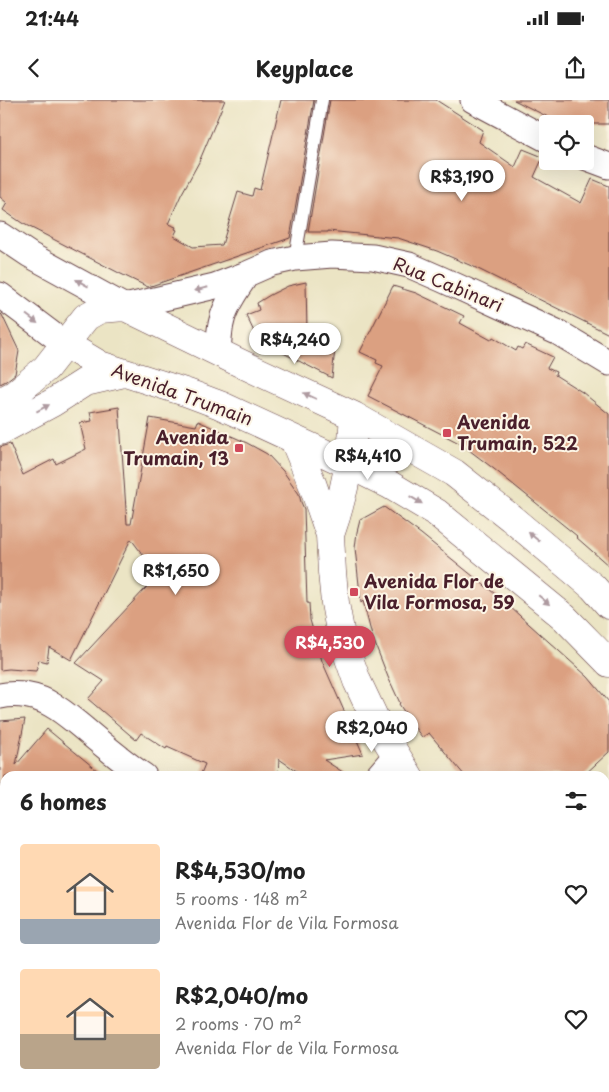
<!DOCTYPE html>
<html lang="en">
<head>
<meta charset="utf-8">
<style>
	body { margin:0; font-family:"Playpen Sans",sans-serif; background:#f2f2f2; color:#222; height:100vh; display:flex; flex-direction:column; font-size:19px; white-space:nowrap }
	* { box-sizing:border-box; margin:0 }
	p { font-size:16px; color:#767676 }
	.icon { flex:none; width:28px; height:28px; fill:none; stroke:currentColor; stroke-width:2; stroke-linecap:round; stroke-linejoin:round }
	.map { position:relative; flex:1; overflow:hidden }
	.panel { position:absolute; left:0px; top:671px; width:610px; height:321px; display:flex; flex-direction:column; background:#fff; border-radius:15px 15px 0 0; box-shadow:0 5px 20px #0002 }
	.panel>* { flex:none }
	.fabs { position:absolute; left:539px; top:15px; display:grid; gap:10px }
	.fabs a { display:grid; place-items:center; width:55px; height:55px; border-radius:5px; background:#fff; box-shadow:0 5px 20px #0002; font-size:25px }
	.price { position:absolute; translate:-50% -42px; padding:0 11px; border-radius:18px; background:#fff; color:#222; font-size:16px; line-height:32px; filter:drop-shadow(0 1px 2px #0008) }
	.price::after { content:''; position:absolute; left:50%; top:30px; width:15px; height:11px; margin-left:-8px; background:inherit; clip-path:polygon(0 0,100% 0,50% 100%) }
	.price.current { background:#d1495b; color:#fff }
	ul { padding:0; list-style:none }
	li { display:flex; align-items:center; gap:15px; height:125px; padding:0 20px }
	li span { display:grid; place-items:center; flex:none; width:140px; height:100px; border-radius:5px; color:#555 }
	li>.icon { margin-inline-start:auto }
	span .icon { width:60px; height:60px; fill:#fffc; stroke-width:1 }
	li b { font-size:21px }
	h2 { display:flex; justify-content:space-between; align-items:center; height:60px; padding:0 20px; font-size:21px }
	.status { display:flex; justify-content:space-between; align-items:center; height:35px; padding:0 25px; background:#fff; direction:ltr }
	.status svg { height:14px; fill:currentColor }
	header { display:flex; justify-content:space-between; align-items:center; height:65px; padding:0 20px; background:#fff; font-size:22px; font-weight:700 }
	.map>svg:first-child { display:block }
	.building { fill:#dba081 }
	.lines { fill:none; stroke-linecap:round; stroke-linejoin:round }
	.lane-casing { stroke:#623d42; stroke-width:14 }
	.street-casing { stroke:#623d42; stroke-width:27 }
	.secondary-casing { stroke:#623d42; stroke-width:29 }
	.lane { stroke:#fff; stroke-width:12 }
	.street { stroke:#fff; stroke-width:25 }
	.secondary { stroke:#fff; stroke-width:28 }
	.oneway { fill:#ae9aa0 }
	.poi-dot { fill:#d1495b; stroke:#fcf5e5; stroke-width:2 }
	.labels { text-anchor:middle; stroke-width:4; stroke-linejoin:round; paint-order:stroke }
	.street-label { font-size:18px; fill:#4a1f2b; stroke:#fcf5e5 }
	.poi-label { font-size:18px; font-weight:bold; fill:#4a1f2b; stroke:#fcf5e5; text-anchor:start }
</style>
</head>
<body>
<div class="status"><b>21:44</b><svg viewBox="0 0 49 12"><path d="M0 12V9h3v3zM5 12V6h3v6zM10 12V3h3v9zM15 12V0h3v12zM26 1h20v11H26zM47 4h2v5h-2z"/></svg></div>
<header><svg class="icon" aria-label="back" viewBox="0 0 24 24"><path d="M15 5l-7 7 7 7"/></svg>Keyplace<svg class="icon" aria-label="share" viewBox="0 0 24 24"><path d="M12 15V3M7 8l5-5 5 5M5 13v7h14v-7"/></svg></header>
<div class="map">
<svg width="609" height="992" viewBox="0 0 609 992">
	<rect width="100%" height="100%" fill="#fcf5e5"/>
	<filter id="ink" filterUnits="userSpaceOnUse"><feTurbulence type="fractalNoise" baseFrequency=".02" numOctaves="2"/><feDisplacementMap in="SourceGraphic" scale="10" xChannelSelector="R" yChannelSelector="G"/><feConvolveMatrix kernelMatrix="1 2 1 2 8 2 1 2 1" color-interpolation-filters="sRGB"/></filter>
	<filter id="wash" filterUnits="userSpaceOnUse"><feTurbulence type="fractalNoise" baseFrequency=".0096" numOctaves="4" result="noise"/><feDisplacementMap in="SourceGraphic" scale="20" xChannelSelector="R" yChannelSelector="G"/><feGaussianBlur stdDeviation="1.12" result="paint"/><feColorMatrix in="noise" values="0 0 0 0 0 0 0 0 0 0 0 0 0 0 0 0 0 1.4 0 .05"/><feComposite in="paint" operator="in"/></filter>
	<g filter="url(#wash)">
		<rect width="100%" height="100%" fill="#ebe4c4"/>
		<g id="blocks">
			<path class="building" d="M0,0H225L199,62L181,95L168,124L176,127L175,129L177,130L174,136L193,147L222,145L238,92L252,96L254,88L260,90L281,0H314L290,138L148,187L121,174L22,123L3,110L7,103L0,97Z
				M330,0H436L483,30L479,42L515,67L523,49L543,57L534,77L581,103L592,79L609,86V234L474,167L437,151L398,138L328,131V132H308Z
				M514,0H609V24H562Z
				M306,182L307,231H324V234L333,235V238H336L332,278L258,240L246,215L259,210L257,203L270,195L288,186Z
				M393,186L416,193L464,216L460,223L491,240L493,237L516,251L518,247L522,249L525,244L553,257L547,268L556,272L555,275L582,292L609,314V466L576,437L577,436L494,369L461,344L368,296L383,266L376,263L377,260L360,252Z
				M0,213L2,215L19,251L15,274L6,281L0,284Z
				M119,307L127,424H131L150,318L196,326L198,321L247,343L267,354L283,371L299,394L301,402L304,409L307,503H309L310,520L322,561L363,654L324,660L349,676H304L279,659L278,676H200L205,664L167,647L166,649L141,633L136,640L88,599L104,581L76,563L158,475L131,439L71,560L49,547L47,562L39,560L36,571L9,569L0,570V347L10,344L23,375L54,359L56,364L86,349L80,323L92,321L90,312Z
				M384,407L421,434L500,498L588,577L609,602V652L583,676H465L429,633L422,637L415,628L399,604L400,603L388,577L372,536L363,501L361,503L355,448L357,432L360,420Z
				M25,619L16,665L47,629L104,676H5V702L0,701V621Z"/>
		</g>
	</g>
	<g filter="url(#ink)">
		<use href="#blocks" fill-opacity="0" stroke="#623d42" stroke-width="1"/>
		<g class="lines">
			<g class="lane-casing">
				<path id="lane" d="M295,158L322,0
					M605,974L609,973"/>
			</g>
			<g class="street-casing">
				<path id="street" d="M473,0L548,40
					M585,57L609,66
					M0,135L30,155L125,207L215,186L247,174L272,163L295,158L332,155L373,157L409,165L441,179L559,233L609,263
					M0,195L65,244
					M218,252C219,241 219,230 222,220C226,203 238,188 247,174
					M0,596C17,592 38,596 52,605C63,611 73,620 83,628C103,645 123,662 144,676
					M378,676L396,655
					M0,869L5,872
					M354,988L358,992"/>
			</g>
			<g class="secondary-casing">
				<path id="secondary" d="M65,244L100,265L188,293L220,305L350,365L390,385L437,413L564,517L609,563
					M0,302L15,294L46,268L86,217L100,209L125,207L240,263L354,316L454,373L511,418L593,487L609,505
					M0,331L52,303L85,282L124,273
					M294,340L312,383L330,435L332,472L335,503L341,536L357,581L374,617L386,639L409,676
					M330,435C344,396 352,358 354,316
					M591,988L592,992"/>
			</g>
			<use href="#lane" class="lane"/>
			<use href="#street" class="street"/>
			<use href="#secondary" class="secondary"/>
		</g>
		<defs><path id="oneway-solid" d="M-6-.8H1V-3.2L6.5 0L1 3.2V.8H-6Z" transform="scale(1.25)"/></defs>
		<g class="oneway">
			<use href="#oneway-solid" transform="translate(82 183) rotate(-151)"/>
			<use href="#oneway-solid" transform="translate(201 189) rotate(167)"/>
			<use href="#oneway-solid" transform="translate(32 219) rotate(37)"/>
			<use href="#oneway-solid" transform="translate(310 296) rotate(-155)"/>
			<use href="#oneway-solid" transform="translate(43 308) rotate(-28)"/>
			<use href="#oneway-solid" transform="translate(416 400) rotate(31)"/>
			<use href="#oneway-solid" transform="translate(534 437) rotate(-140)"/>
			<use href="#oneway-solid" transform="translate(544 500) rotate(40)"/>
		</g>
	</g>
	<g class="poi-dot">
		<rect x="442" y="328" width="10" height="10" rx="2.5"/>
		<rect x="234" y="343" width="10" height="10" rx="2.5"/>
		<rect x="349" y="487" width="10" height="10" rx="2.5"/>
	</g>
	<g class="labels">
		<g class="street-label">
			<text transform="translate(448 185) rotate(22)" y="6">Rua Cabinari</text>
			<text transform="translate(182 295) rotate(20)" y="6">Avenida Trumain</text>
		</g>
		<g class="poi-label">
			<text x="457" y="329">Avenida<tspan x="457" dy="21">Trumain, 522</tspan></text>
			<text x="229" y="344" text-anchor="end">Avenida<tspan x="229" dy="21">Trumain, 13</tspan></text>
			<text x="364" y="488">Avenida Flor de<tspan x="364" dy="21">Vila Formosa, 59</tspan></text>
		</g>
	</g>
</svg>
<div class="fabs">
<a><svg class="icon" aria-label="locate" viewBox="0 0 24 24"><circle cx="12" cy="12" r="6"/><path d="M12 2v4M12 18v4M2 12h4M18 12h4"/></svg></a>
</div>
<b class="price" style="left:462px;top:102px">R$3,190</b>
<b class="price" style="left:295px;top:265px">R$4,240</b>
<b class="price" style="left:368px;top:381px">R$4,410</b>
<b class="price" style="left:176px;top:496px">R$1,650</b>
<b class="price current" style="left:330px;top:568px">R$4,530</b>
<b class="price" style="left:372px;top:653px">R$2,040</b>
<section class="panel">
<h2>6 homes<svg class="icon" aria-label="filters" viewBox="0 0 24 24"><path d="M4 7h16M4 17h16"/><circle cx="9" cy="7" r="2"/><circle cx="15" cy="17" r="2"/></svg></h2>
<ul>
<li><span style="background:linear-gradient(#ffd9b3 75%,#9aa5b1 0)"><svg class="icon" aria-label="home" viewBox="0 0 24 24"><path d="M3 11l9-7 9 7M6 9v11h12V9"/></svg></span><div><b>R$4,530/mo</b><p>5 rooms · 148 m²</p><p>Avenida Flor de Vila Formosa</p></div><svg class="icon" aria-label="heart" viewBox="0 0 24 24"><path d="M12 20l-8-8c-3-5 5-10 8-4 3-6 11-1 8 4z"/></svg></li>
<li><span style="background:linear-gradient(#ffd9b3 65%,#b9a48a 0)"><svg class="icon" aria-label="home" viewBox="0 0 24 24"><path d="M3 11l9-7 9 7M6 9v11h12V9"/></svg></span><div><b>R$2,040/mo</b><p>2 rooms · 70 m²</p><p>Avenida Flor de Vila Formosa</p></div><svg class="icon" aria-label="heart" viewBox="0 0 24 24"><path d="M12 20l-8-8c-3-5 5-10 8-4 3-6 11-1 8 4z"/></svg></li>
</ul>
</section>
</div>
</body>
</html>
